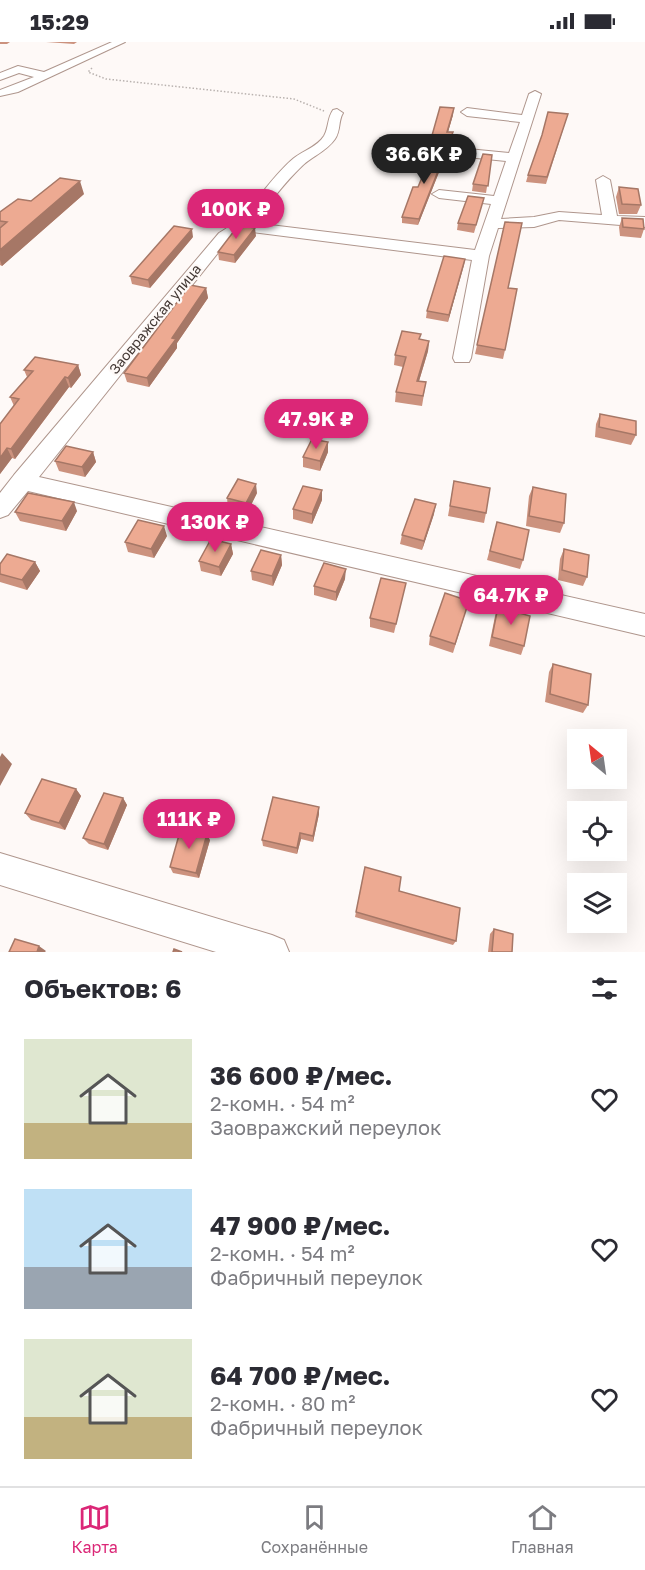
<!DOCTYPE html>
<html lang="ru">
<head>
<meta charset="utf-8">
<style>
	body { margin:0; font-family:"Golos Text",sans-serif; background:#f2f2f3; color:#2b2b33; height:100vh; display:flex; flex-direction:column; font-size:22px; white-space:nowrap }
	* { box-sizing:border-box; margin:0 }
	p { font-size:20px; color:#7c7c81 }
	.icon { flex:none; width:33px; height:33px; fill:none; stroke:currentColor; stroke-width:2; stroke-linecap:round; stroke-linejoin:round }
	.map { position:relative; height:910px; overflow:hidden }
	.side { display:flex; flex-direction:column; background:#fff; flex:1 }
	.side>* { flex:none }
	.needle { width:39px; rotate:331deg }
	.controls { position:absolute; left:567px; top:687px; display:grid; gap:12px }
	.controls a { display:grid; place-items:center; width:60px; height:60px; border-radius:0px; background:#fff; box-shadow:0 6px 24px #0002; font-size:30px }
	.price { position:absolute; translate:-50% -51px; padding:0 14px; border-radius:21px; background:#db2777; color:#fff; font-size:20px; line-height:39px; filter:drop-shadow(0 2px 3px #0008) }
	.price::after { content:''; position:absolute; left:50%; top:36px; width:18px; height:14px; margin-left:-9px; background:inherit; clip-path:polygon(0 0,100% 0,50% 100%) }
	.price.selected { background:#222; color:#fff }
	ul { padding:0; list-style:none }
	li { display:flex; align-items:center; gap:18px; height:150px; padding:0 24px }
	li span { display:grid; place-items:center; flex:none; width:168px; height:120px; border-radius:0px; color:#555 }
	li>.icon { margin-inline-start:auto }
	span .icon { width:72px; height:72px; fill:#fffc; stroke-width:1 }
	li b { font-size:26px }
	h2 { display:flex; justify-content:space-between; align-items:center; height:72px; padding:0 24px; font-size:26px }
	.status { display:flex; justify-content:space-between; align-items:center; height:42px; padding:0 30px; background:#fff; direction:ltr }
	.status svg { height:16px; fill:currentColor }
	.tabs { display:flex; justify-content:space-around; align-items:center; height:84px; border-top:2px solid #e1e1e2; background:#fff; font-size:16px; color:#7c7c81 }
	.tabs a { display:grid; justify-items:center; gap:3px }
	.tabs .selected { color:#db2777 }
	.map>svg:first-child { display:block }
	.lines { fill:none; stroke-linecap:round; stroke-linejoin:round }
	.minor-casing { stroke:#af968d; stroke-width:2 }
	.path { stroke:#b9b2af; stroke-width:1.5; stroke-dasharray:1.5 2; stroke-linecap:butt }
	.minor { fill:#fff; fill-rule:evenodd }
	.wall { fill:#cc927e }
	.shaded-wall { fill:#a67766 }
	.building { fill:#edaa92; stroke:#a67766; stroke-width:1.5 }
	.labels { text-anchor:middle; stroke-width:4.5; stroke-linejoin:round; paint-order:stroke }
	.far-street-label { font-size:14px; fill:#433935; stroke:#fef9f7 }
</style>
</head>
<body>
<div class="status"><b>15:29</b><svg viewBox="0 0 49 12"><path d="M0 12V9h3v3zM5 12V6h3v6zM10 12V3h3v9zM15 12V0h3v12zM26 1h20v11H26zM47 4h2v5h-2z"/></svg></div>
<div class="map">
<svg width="645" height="910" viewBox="0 0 645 910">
	<rect width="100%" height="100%" fill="#fef9f7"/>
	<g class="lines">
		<g class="minor-casing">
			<path id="minor" d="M112,0H125L18,50L0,54V48L34,35L19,31L0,38V31L18,24L44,30Z
				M535,49L541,52L501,177L534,175L559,170L602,173L596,138L603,134L610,138L617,174L645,175V185L559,178L534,185L498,186L489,214L471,316L469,320H455L453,316L472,218L244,189L229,197L39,435L645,572V594L28,449L8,473L0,476V451L14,433L219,191C253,172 266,139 294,116C304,108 317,105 324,94C329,85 327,77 333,68L337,67L343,71C338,79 341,88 335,97C326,110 312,114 302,124C284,141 269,162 253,181L475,208L491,162L439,156L432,152L439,148L494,154L506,119L437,112L430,108L437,104L509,111L520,80L467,74L461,70L467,66L522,73L529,52Z
				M0,811L272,893L284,898L289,910H216L0,843Z"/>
		</g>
		<path class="path" d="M92,26L88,30L106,37L294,57L324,69"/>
		<use href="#minor" class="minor"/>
	</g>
	<path class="wall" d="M0,0H10L7,2H0Z
		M46,0H77L74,2Z
		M568,72L546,142L526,140L528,133Z
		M453,73L448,90H453L450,102L430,104L431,97Z
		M446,109L445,115L418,183L402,181V175L418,145L426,124H425V118Z
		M492,113L486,151L472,149L473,142Z
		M619,145L641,163L637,172H619L616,155Z
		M84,152L2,224L0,223V170L31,159Z
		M484,156L474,191L457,188L458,181Z
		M622,176L644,187L641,196L620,194L619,185Z
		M505,180L508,246L505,308L503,317L475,312Z
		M256,194L235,221L219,218L218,210Z
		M193,195L150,246L132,242L130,234Z
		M465,217L448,280L426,276L427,269Z
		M206,246L208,256L177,301V306L149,345L127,340L124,331Z
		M420,298L429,299L428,309L419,339L426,340L422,364L395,360L396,350L403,325L394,323L395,313Z
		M78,323L81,333L71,346L69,345L15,417L12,416L0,432V382L14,364L10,355L27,335L24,328Z
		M600,372L636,393L631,403L595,395L596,382Z
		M328,400V410L320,429L303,425V415Z
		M93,410L96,420L85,435L59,429L55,419Z
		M454,439L486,471L484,481L448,474Z
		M533,445L564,481L560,491L526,484L529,454Z
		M257,451L247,471L228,466L227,456Z
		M322,458L312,482L293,477V467Z
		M77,469L66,489L20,479L15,470Z
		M434,472L422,508L400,502L402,493Z
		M497,480L523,518L520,527L487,518Z
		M167,494L154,516L128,510L125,500Z
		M231,502L233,512L221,534L201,529L199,519Z
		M564,507L587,535L583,544L558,538L560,517Z
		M281,513L282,523L273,544L252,538L251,529Z
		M35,520L40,529L27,548L0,540V522Z
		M345,537L336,559L314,553V544Z
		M406,541L394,591L370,585V576Z
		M469,559L453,611L429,603L430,594Z
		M498,565L524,604L521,613L489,604L495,574Z
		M553,622L588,663L583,671L545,660L549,630Z
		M76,747L81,754L65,788L31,778L25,771Z
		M123,756L127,763L108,808L89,802L83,796Z
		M319,765V772L313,800L301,797L297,812L263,804L262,798Z
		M210,798L199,836L173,831L170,825Z
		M365,825L456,899L453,903L355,875Z
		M494,887L512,910H488L490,892Z"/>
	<path class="shaded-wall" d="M454,66L453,73L446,97L447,90Z
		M446,109L445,115L418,183L419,177Z
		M80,139L84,152L2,224L0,218V208Z
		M255,186L256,194L235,221L234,213Z
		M192,187L193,195L150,246L148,238Z
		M465,217L464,223L448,280L449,273Z
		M206,246L208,256L177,301V306L149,345L147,336L172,296Z
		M429,299L428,309L416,349L417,339Z
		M78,323L81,333L71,346L68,336Z
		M65,335L69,345L15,417L11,407Z
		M328,400V410L320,429V419Z
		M7,406L12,416L0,432V416Z
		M93,410L96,420L85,435L82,425Z
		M256,442L257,451L247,471L246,461Z
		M322,448V458L312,482V472Z
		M74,460L77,469L66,489L62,479Z
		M436,462L434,472L422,508L424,499Z
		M164,484L167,494L154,516L151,507Z
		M231,502L233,512L221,534L219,525Z
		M281,513L282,523L273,544L272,534Z
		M35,520L40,529L27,548L22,538Z
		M346,527L345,537L336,559V550Z
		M2,711L12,722L0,744V715Z
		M76,747L81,754L65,788L59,781Z
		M123,756L127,763L108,808L104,802Z
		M319,765V772L313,800V794Z
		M300,791L301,797L297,812V806Z
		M207,792L210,798L199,836L196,831Z
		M39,904L46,909L45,910H37Z"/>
	<path class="building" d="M440,65L454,66L447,90H453L451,95L431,97Z
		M548,70L568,72L547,135L528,133L542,93Z
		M431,105L446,109L419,177L402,175L413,145H418L429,119L425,118Z
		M483,112L492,113L488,144L473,142Z
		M60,136L80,139L0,208V186L7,180L0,179V170L18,157L31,159Z
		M619,145L638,147L641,163L622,162Z
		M468,154L484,156L476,183L458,181Z
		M622,176L643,177L644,187L623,185Z
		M505,180L522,181L508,246L517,247L505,308L477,303Z
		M174,184L192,187L148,238L130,234Z
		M243,184L255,186L234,213L218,210L234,189Z
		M444,214L465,217L449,273L427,269Z
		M190,243L206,246L172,296L176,297L147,336L124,331Z
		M402,289L421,292L419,297L429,299L417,339L426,340L423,354L396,350L406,315L395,313Z
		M35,315L78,323L68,336L65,335L11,407L7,406L0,416V382L19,357L10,355L33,329L24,328Z
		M600,372L636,379V393L599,385Z
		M312,397L328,400L320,419L303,415Z
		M66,404L93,410L82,425L55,419Z
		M238,437L256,442L246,461L227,456Z
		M454,439L490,446L486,471L450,464Z
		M303,444L322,448L312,472L293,467Z
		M533,445L566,452L564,481L529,474Z
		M28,451L74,460L62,479L15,470Z
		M415,457L436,462L424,499L402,493Z
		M138,478L164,484L151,507L125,500Z
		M497,480L529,488L523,518L490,509Z
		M211,497L231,502L219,525L199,519Z
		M564,507L589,513L587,535L562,528Z
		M261,508L281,513L272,534L251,529Z
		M7,512L35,520L22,538L0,532V522Z
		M324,521L346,527L336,550L314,544Z
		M381,536L406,541L396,582L370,576Z
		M445,551L469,559L455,602L430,594Z
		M498,565L530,574L524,604L492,595Z
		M553,622L591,632L588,663L550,652Z
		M42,737L76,747L59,781L25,771Z
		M104,751L123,756L104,802L83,796Z
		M273,755L319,765L313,794L300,791L297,806L262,798Z
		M181,786L207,792L196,831L170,825Z
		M365,825L401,835L399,849L460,866L456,899L356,870Z
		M494,887L513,892L512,910H492Z
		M15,897L39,904L37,910H9Z
		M174,907L182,910H173Z"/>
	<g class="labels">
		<g class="far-street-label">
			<text transform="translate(155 277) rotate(-51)" y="5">Заовражская улица</text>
		</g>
	</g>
</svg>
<div class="controls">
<a><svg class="needle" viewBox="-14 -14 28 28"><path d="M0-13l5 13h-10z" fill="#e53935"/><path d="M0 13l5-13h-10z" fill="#7c7c81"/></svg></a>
<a><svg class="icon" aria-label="locate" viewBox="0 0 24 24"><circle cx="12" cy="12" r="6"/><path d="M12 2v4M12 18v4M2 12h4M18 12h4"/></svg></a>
<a><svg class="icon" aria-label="layers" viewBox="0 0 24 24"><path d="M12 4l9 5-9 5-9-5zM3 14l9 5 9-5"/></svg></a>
</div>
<b class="price selected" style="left:424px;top:143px">36.6K ₽</b>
<b class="price" style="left:236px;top:198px">100K ₽</b>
<b class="price" style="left:316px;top:408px">47.9K ₽</b>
<b class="price" style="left:215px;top:511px">130K ₽</b>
<b class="price" style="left:511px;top:584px">64.7K ₽</b>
<b class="price" style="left:189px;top:808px">111K ₽</b>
</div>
<section class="side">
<h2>Объектов: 6<svg class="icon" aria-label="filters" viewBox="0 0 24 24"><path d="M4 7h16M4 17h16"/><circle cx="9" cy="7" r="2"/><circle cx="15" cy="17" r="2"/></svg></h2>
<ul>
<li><span style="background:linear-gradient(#dfe7d0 70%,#c2b280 0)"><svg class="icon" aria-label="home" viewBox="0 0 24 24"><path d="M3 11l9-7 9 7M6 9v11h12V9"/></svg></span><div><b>36 600 ₽/мес.</b><p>2-комн. · 54 m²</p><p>Заовражский переулок</p></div><svg class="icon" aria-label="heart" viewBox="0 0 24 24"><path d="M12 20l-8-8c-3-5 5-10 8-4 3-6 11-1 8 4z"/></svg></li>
<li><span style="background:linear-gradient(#bfe0f5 65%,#9aa5b1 0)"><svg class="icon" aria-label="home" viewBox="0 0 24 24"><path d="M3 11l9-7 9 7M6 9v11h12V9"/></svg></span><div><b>47 900 ₽/мес.</b><p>2-комн. · 54 m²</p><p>Фабричный переулок</p></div><svg class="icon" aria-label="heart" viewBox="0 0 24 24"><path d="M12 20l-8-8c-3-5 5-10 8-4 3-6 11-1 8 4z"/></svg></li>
<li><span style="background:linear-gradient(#dfe7d0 65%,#c2b280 0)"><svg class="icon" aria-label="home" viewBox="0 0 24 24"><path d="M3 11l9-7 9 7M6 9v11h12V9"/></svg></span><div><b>64 700 ₽/мес.</b><p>2-комн. · 80 m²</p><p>Фабричный переулок</p></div><svg class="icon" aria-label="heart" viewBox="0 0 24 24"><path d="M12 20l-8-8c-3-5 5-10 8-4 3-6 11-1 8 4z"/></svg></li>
</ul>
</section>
<nav class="tabs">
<a class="selected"><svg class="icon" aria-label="map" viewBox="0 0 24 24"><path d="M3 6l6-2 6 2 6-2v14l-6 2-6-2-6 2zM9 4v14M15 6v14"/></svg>Карта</a>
<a><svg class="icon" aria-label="saved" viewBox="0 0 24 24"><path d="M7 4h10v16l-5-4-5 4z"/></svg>Сохранённые</a>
<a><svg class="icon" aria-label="home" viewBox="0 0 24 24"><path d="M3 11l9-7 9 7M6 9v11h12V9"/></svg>Главная</a>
</nav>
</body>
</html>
